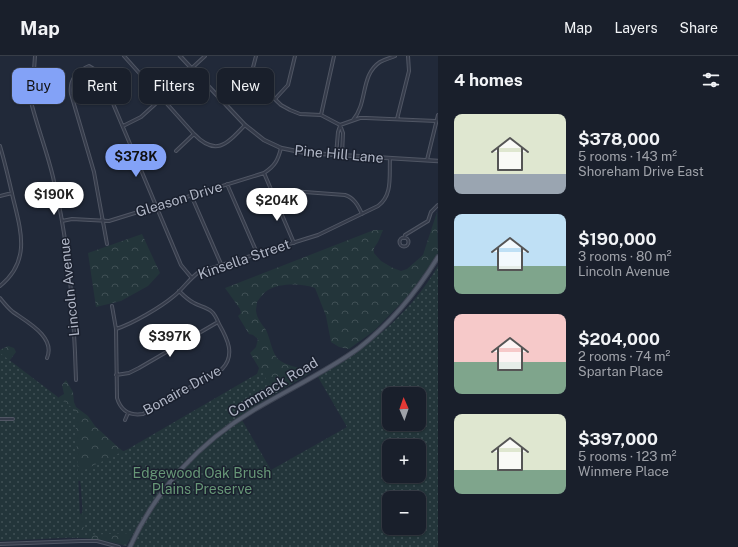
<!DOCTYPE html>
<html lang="en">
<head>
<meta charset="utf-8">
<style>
	body { margin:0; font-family:"Public Sans",sans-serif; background:#262c37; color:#f1f3f6; height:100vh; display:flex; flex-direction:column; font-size:15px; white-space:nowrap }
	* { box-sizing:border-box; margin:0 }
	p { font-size:13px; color:#9fa2a9 }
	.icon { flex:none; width:22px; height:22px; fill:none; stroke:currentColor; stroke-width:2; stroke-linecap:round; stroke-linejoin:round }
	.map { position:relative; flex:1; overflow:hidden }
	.panel { display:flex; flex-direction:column; background:#191f2b; width:300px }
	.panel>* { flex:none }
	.top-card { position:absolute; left:12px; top:12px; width:366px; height:36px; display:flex; gap:8px }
	.needle { width:26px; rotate:358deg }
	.controls { position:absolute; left:382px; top:331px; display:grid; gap:8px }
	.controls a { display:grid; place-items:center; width:44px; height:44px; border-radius:8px; background:#191f2b; box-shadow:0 1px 3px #0004,0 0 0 1px #373d47; font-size:20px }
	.price { position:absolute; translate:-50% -34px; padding:0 9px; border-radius:14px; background:#fff; color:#222; font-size:13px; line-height:26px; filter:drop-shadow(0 1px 2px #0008) }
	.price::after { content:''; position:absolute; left:50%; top:24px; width:12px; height:9px; margin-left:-6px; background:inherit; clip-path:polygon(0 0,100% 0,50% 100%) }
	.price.current { background:#83a2f7; color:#111 }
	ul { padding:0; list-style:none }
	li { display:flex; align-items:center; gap:12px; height:100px; padding:0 16px }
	li span { display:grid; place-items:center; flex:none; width:112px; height:80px; border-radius:8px; color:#555 }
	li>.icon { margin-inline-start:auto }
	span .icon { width:48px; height:48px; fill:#fffc; stroke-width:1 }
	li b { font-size:17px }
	h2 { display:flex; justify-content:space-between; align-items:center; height:48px; padding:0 16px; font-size:17px }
	.pill { padding:0 14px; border-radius:8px; background:#191f2b; box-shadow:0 1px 3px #0004,0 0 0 1px #373d47; font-size:14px; line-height:36px }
	.pill.current { background:#83a2f7; color:#111 }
	header { display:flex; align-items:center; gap:24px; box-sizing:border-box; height:56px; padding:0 20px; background:#191f2b; border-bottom:1px solid #373d47 }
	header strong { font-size:19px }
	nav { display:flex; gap:22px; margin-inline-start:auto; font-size:14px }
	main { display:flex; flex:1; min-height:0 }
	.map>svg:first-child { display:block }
	.forest { fill:url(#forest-crowns) }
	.park { fill:url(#park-dots); fill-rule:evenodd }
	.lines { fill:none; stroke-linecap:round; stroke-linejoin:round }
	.minor-casing { stroke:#505664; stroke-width:4 }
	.tertiary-casing { stroke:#505664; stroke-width:4.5 }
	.primary-casing { stroke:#3e4453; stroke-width:5.5 }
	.minor { stroke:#353b4a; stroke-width:2 }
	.tertiary { stroke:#353b4a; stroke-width:2.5 }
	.primary { stroke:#535a6a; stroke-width:3.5 }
	.labels { text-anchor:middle; stroke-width:3; stroke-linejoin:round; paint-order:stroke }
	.street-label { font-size:14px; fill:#b0b6c6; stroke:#1a202e }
	.park-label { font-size:14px; fill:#679777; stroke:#1a202e }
</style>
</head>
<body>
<header>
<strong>Map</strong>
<nav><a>Map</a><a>Layers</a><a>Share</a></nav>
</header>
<main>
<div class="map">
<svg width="438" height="491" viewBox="0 0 438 491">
	<defs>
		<pattern id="forest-crowns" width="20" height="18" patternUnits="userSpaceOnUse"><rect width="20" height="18" fill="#23353a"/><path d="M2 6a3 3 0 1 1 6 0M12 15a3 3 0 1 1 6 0" fill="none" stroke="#405055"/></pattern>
		<pattern id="park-dots" width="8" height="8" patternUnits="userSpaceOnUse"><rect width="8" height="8" fill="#23353a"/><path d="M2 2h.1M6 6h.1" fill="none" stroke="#405055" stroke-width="1.8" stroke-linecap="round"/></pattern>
	</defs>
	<rect width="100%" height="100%" fill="#212939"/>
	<path class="forest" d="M437,156L438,197L411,237L374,275L349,293L339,291L331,286L326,260L315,232C302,227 280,227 268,234C263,237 260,242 257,246C257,249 256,252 256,255C257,263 262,268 266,274C270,282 272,297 278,303C285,310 300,311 309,315L310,317L262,346L199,392L136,472L126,490C108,485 89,481 70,482L76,460L82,457L84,449L80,425L70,424L0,320V294L8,290L14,292L16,296L7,308L59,345V341L64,338L62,329L66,324L73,336L74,346L76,351L88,360L95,370L119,392L130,400L256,321L259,312L250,297L256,291L258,283L253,279L249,278L238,260L241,257L240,253L225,232L374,174H383L378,186L374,192V197L381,205L393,212L401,215L407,213L423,199Z
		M142,178L160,217L148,230L121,245L96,251L88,197Z"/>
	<path class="park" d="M438,210V491H127L133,477L84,479L80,416L128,393L262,315L274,339C265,344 241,353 242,364L271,414L347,371L318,321C367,291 408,261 438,210ZM389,338H419V368H389ZM389,390H419V420H389ZM389,442H419V472H389Z
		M0,297L75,354L81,481L0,485Z"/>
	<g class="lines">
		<g class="minor-casing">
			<path id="minor" d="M35,0L34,14L29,25L28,33C34,63 46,91 53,121C69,188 74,255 76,324
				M124,0L194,78C216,101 227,88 245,69
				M192,12L205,0
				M250,23L256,0
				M218,40L234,25L245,22L256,25L281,49L290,54L300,58L321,59L340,69L343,77L342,99
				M275,43L288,29L295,0
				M321,59L334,0
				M397,63L409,15L408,0
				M353,64C368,47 360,19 380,6C385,3 391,2 395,0
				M340,69L360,62H366L436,65
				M123,70L141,61L162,42
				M0,90C5,107 9,124 13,142C21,175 31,205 0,230
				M176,95L194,78
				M336,99L338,76L340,70
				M427,104L438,59
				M264,117L294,187
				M227,128L257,197
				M191,139L221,208
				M274,139L284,135H291L345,139C354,142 358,149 362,158
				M0,140L12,137
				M62,165L72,163L109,165L264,117C275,110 278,104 281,92
				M399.5 186a4.5 4.5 0 1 1 9 0a4.5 4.5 0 1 1-9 0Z
				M404,182L405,179L428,165L431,156L438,149
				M107,188L94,116L71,38C69,24 77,15 89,10L94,13L109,38L181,209L191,221
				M0,242C4,247 8,252 13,256C27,266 56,281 47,302
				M112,250L116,273L117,342C121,355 130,360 143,358L222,313C236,299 227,282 219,268C217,263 215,258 211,255C206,251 199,250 194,247C188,244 184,240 179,235
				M116,273C132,268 161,251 174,240C183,233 189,223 199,216L318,179L378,150C393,139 389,120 390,102
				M116,319L129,317L139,312L218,266
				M0,363H13
				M125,364L128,357
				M0,488L81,485H97L119,491"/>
		</g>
		<g class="tertiary-casing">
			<path id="tertiary" d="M180,0L245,69L264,84L281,92L306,97L438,105"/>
		</g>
		<g class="primary-casing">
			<path id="primary" d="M130,491C156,433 200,386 254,354C289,333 326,316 359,292C390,268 418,234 438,201"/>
		</g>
		<use href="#minor" class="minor"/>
		<use href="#tertiary" class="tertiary"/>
		<use href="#primary" class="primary"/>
	</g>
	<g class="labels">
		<g class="street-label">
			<text transform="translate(339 98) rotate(5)" y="5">Pine Hill Lane</text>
			<text transform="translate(179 143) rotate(-17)" y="5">Gleason Drive</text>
			<text transform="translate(244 203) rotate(-19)" y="5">Kinsella Street</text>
			<text transform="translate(69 231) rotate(-96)" y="5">Lincoln Avenue</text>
			<text transform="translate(273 331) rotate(-31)" y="5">Commack Road</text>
			<text transform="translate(182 334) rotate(-29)" y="5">Bonaire Drive</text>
		</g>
		<g class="park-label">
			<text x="202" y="422">Edgewood Oak Brush<tspan x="202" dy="16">Plains Preserve</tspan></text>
		</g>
	</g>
</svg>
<div class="controls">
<a><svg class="needle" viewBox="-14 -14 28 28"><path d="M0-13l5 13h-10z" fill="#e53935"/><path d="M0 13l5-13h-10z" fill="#9fa2a9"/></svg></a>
<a>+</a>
<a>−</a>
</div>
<b class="price current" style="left:136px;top:122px">$378K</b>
<b class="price" style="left:54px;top:160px">$190K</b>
<b class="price" style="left:277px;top:166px">$204K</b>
<b class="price" style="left:170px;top:302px">$397K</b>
<div class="top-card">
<a class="pill current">Buy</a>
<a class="pill">Rent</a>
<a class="pill">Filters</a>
<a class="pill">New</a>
</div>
</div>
<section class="panel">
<h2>4 homes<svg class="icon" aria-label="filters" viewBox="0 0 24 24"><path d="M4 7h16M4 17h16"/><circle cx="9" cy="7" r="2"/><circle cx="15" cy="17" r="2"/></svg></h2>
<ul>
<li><span style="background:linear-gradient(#dfe7d0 75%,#9aa5b1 0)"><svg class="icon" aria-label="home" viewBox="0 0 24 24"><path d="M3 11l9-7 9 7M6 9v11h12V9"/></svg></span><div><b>$378,000</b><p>5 rooms · 143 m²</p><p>Shoreham Drive East</p></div></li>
<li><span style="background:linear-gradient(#bfe0f5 65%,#7fa58c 0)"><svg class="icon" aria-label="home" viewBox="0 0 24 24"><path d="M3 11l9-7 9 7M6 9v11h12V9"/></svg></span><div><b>$190,000</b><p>3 rooms · 80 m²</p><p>Lincoln Avenue</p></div></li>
<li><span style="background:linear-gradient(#f6c9c9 60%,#7fa58c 0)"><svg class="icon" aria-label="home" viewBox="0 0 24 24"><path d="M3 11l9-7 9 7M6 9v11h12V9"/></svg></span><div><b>$204,000</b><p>2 rooms · 74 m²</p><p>Spartan Place</p></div></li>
<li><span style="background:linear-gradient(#dfe7d0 70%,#7fa58c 0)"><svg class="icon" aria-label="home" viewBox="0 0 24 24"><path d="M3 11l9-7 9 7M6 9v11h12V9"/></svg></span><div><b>$397,000</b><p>5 rooms · 123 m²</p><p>Winmere Place</p></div></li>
</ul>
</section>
</main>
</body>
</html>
